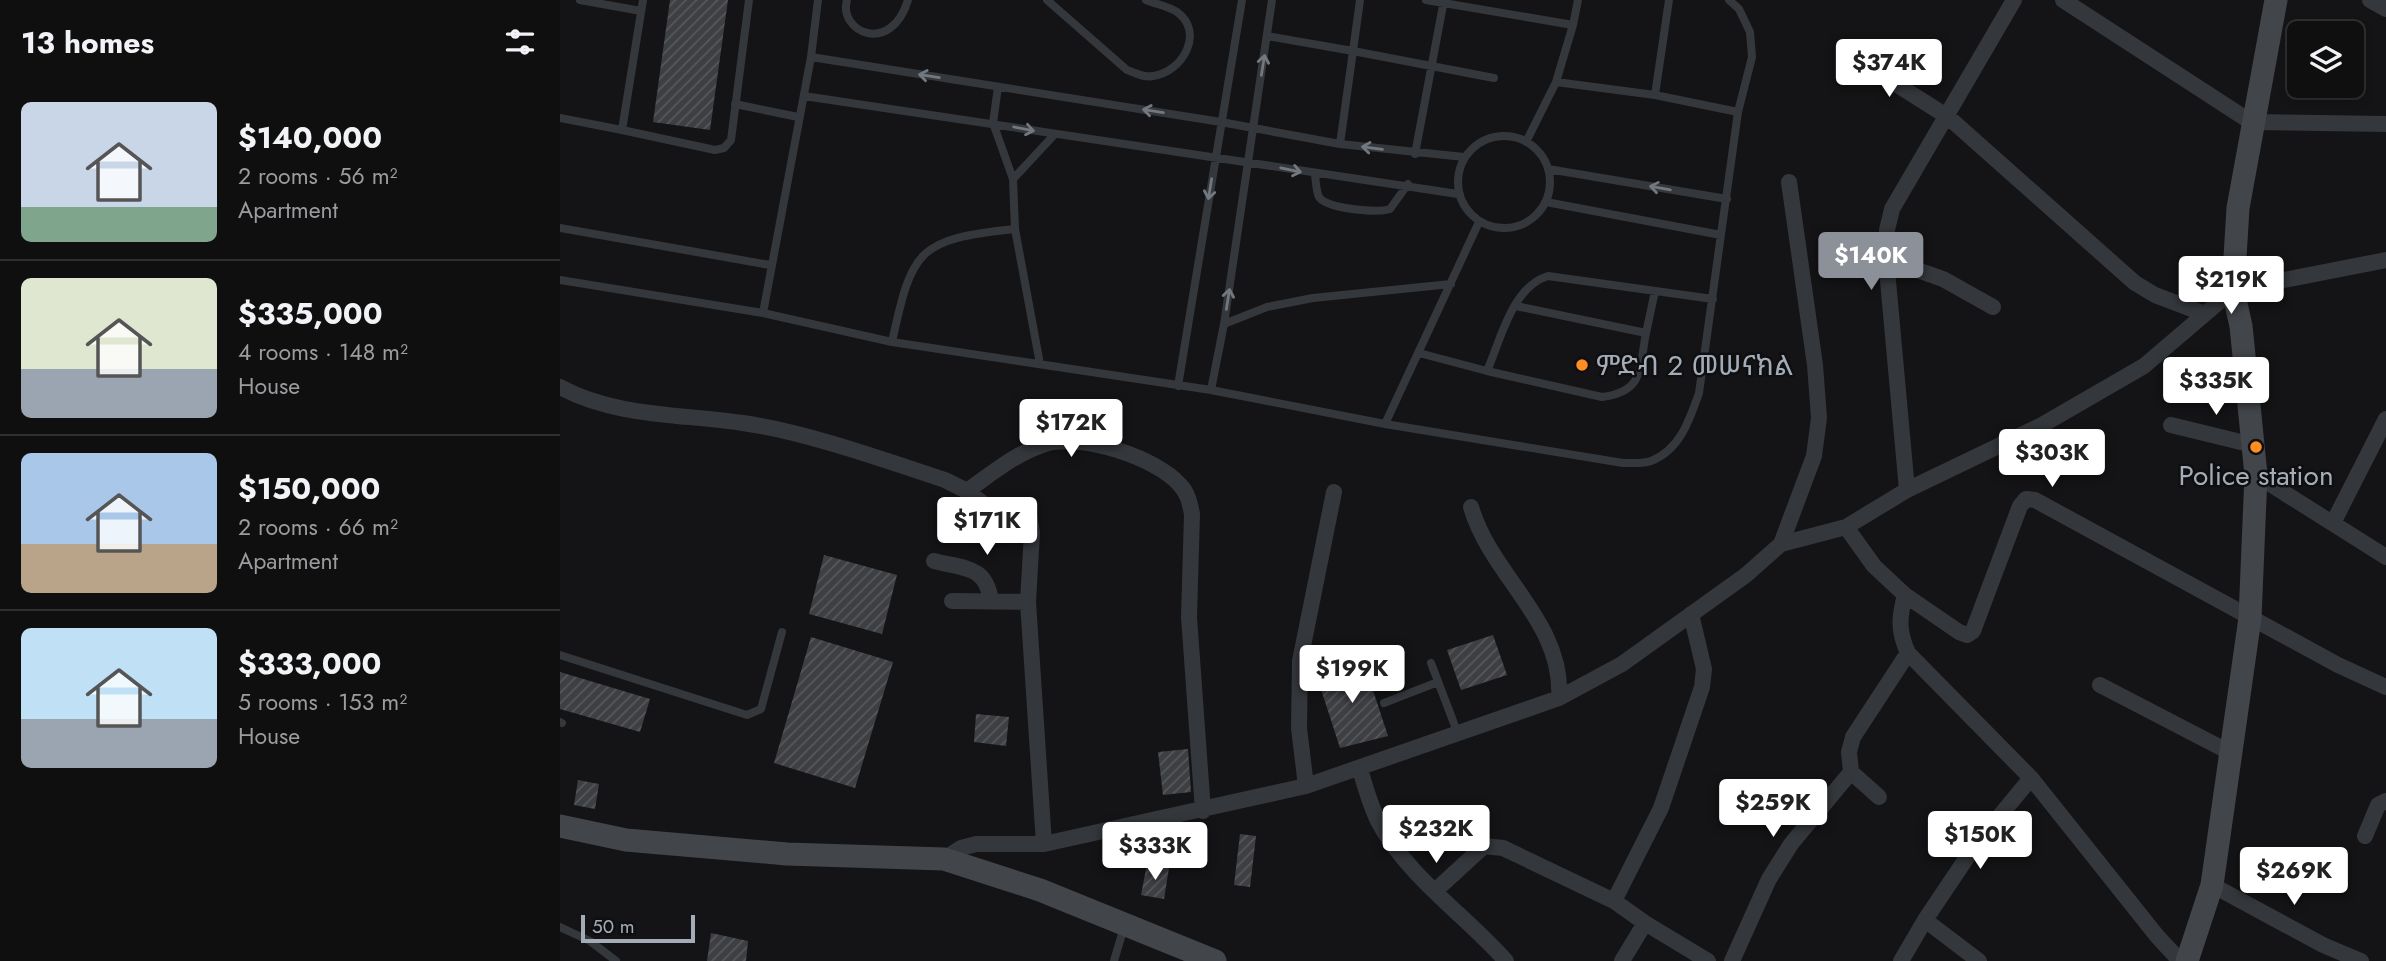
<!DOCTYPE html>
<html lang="en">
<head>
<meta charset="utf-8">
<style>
	body { margin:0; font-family:Jost,"Noto Sans Ethiopic",sans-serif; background:#1d1d1e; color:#f1f3f6; height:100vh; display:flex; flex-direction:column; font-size:26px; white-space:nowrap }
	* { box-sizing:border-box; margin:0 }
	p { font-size:23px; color:#9b9c9f }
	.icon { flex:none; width:38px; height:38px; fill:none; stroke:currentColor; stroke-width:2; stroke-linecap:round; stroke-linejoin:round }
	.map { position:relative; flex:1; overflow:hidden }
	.details { display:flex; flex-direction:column; background:#0f0f10; width:560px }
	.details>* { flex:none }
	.buttons { position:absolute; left:1727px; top:21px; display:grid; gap:14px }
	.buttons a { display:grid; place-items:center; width:77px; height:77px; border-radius:10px; background:#0f0f10; box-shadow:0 4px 10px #0003,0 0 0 2px #2f2f30; font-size:35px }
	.scale { position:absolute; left:21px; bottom:18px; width:114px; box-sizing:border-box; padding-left:7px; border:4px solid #a4adb7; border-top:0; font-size:19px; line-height:24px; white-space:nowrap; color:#a4adb7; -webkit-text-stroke:5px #0f0f11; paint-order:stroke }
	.price { position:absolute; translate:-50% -60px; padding:0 16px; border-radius:7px; background:#fff; color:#222; font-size:23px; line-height:46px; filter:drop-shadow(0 2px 4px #0008) }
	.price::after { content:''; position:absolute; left:50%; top:42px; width:21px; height:16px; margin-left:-10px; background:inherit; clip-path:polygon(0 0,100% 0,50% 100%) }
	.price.selected { background:#8c9099; color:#fff }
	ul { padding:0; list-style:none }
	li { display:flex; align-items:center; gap:21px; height:175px; padding:0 21px }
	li+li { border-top:2px solid #2f2f30 }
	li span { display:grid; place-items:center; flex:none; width:196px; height:140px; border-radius:10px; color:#555 }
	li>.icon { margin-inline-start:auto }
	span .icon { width:84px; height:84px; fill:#fffc; stroke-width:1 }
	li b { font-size:30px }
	h2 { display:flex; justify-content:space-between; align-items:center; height:84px; padding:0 21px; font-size:30px }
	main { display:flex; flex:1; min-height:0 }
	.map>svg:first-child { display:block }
	.building { fill:url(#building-hatch) }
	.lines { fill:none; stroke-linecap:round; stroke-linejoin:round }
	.lane { stroke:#34373b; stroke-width:8 }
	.street { stroke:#34373b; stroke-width:16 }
	.secondary { stroke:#42464b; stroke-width:23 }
	.oneway { stroke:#72787f }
	.poi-dot { fill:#ff8e22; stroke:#0f0f11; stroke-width:2.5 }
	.labels { text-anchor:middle; stroke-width:5; stroke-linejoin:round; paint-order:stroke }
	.poi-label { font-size:28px; fill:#a4adb7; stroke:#0f0f11; text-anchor:start }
</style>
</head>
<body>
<main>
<section class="details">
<h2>13 homes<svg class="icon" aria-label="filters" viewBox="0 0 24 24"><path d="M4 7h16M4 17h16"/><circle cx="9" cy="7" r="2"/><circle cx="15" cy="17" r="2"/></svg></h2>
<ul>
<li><span style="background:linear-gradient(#c9d6e8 75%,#7fa58c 0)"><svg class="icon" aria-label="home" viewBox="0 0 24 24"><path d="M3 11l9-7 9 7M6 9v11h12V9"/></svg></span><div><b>$140,000</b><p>2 rooms · 56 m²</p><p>Apartment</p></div></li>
<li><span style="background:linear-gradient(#dfe7d0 65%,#9aa5b1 0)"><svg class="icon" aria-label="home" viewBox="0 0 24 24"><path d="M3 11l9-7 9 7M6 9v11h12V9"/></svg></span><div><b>$335,000</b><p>4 rooms · 148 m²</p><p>House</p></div></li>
<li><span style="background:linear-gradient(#a9c7e8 65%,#b9a48a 0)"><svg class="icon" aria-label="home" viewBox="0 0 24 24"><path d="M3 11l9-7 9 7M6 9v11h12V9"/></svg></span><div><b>$150,000</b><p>2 rooms · 66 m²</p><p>Apartment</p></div></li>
<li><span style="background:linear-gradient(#bfe0f5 65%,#9aa5b1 0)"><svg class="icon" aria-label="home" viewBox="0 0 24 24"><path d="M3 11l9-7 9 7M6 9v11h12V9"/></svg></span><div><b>$333,000</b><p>5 rooms · 153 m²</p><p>House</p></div></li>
</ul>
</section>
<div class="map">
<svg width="1826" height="961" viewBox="0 0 1826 961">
	<defs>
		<pattern id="building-hatch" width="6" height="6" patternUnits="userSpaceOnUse" patternTransform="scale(1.75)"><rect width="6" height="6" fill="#3e3f43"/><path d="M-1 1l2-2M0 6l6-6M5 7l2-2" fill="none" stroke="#57585c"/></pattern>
	</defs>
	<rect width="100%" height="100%" fill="#141416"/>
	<path class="building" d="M110,0H168L150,130L93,122Z
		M264,555L337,575L322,634L249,614Z
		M933,635L947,675L901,690L887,650Z
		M251,637L333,662L295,788L214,763Z
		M803,660L828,736L780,748L757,677Z
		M0,672L90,699L80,732L0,709Z
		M416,714L449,717L446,746L414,742Z
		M628,749L631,792L603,795L598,752Z
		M18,780L39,784L35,809L14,805Z
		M680,834L696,836L690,887L674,885Z
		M587,864L609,868L604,899L581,895Z
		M151,933L188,941L186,961H147Z"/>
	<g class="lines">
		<path class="lane" d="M20,0L81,11
			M287,0C278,32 331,56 348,0
			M487,0L567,70C576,73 584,78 593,76C623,72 645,32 617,12C608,6 595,4 586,0
			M800,0L793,51L934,78
			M866,0L1013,25L996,82L966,142
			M1013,25L1018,0
			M707,36L793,51L780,144
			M251,57L661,122L780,144L904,157
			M996,82L1095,95L1109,0
			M1095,95L1178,112
			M244,96L898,194
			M175,104L238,117
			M0,118L62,130L83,0
			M62,130L155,150L164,148L171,140L189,0
			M898 182a46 46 0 1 1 92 0a46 46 0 1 1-92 0Z
			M855,154L884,0
			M988,169L1167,199
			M755,175C756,181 756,191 759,197C767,209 817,213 830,209L848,184
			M453,179L494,135
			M986,202L1161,235
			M0,228L210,265
			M455,229L480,364
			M0,280L203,313L332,342L651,390L825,424L1063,463C1071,463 1084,464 1091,461C1120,450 1130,419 1139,393L1178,112L1192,57L1190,32L1179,9L1169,0
			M956,306L1086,333L1095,291
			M203,313L251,57L258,0
			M664,324L707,307L753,298L891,284
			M332,342C352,249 358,239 455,229L453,179L433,123L438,87
			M859,353L927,371C941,339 952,287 988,276L1153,299
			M927,371L1042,397C1084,392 1079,369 1086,333
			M618,386L682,0
			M651,390L664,324L712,0
			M825,424L919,222
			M0,655L187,715L201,709L222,632
			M871,663L898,734
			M824,703L878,682
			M0,722L2,723
			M0,927L30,941L56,961
			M554,961L564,927"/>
		<path class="street" d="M1503,0L1691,122L1826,124
			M1810,0L1826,9
			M1287,53L1388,117L1575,283L1595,295L1645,314
			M1326,259L1383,279L1433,307
			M0,387C54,417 124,414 183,423C246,432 324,460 385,480L407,491L434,512L463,513L469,516L472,532L468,602L484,844
			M1611,425L1693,445
			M1696,475L1826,557
			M1347,490L1326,259L1327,230L1332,209L1454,0
			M407,491C431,474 456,453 485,444C520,433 596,457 620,485C628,493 630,504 632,514L629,617L643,811
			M911,507C931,576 1004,622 999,698
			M1773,523L1826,419
			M1286,527L1314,566L1345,595C1339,618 1338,631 1348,653L1471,778L1597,936L1620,961
			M1221,544L1254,456L1259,418L1255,365L1229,182
			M374,561C404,569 426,565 431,601
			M1345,595L1399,632L1407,635L1413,631L1460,506L1466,499L1475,500L1778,665L1826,687
			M392,601L468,602
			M1540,685L1673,754
			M800,769C805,787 810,804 818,821C847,876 905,915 946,961
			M1291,772L1319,797
			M746,786L739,728L740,661L774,492
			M1805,836L1818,805L1826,801
			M384,859L401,848L416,844H484L746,786L999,698L1062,664L1186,575L1221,544L1286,527L1347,490L1482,425L1584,366L1673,290L1826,260
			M1652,885L1763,945L1801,961
			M876,890L924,846L943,848L1054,901L1085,923L1062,961
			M1054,901L1101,808L1142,687L1144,669L1131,614
			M1085,923L1148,961
			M1172,961L1209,879L1231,844L1291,772L1289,752L1293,737L1348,653
			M1341,961L1365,920
			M1419,961L1365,920L1414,847L1471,778"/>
		<path class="secondary" d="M0,826L66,840L227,854L384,859L480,890L655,961
			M1627,961L1652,885L1690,618L1696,475L1681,326L1673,290L1678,208L1716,0"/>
	</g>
	<defs><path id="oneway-shaft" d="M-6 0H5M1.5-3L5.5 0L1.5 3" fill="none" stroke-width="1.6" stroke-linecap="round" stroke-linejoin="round" transform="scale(1.75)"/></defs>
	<g class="oneway">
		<use href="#oneway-shaft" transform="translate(703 65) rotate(-81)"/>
		<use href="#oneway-shaft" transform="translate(369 76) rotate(-171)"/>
		<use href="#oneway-shaft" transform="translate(593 111) rotate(-171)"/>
		<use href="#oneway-shaft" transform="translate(464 129) rotate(11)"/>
		<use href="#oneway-shaft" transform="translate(812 148) rotate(-173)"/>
		<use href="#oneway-shaft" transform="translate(731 170) rotate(12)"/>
		<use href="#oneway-shaft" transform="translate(1100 188) rotate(-170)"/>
		<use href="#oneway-shaft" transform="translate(650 189) rotate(99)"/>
		<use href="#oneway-shaft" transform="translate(668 299) rotate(-81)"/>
	</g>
	<g class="poi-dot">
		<circle cx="1022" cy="365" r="7"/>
		<circle cx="1696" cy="447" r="7"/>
	</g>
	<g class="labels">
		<g class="poi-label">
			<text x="1036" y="375">ምድብ 2 መሠናክል</text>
			<text x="1696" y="485" text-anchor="middle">Police station</text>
		</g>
	</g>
</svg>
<div class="buttons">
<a><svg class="icon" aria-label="layers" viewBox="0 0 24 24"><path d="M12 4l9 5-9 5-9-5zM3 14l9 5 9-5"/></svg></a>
</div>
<div class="scale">50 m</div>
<b class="price" style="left:1329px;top:99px">$374K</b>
<b class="price selected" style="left:1311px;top:292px">$140K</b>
<b class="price" style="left:1671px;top:316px">$219K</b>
<b class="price" style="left:1656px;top:417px">$335K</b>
<b class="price" style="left:511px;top:459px">$172K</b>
<b class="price" style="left:1492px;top:489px">$303K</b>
<b class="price" style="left:427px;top:557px">$171K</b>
<b class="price" style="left:792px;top:705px">$199K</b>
<b class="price" style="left:1213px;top:839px">$259K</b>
<b class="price" style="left:876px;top:865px">$232K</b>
<b class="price" style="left:1420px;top:871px">$150K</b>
<b class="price" style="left:595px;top:882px">$333K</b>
<b class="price" style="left:1734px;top:907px">$269K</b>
</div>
</main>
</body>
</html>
